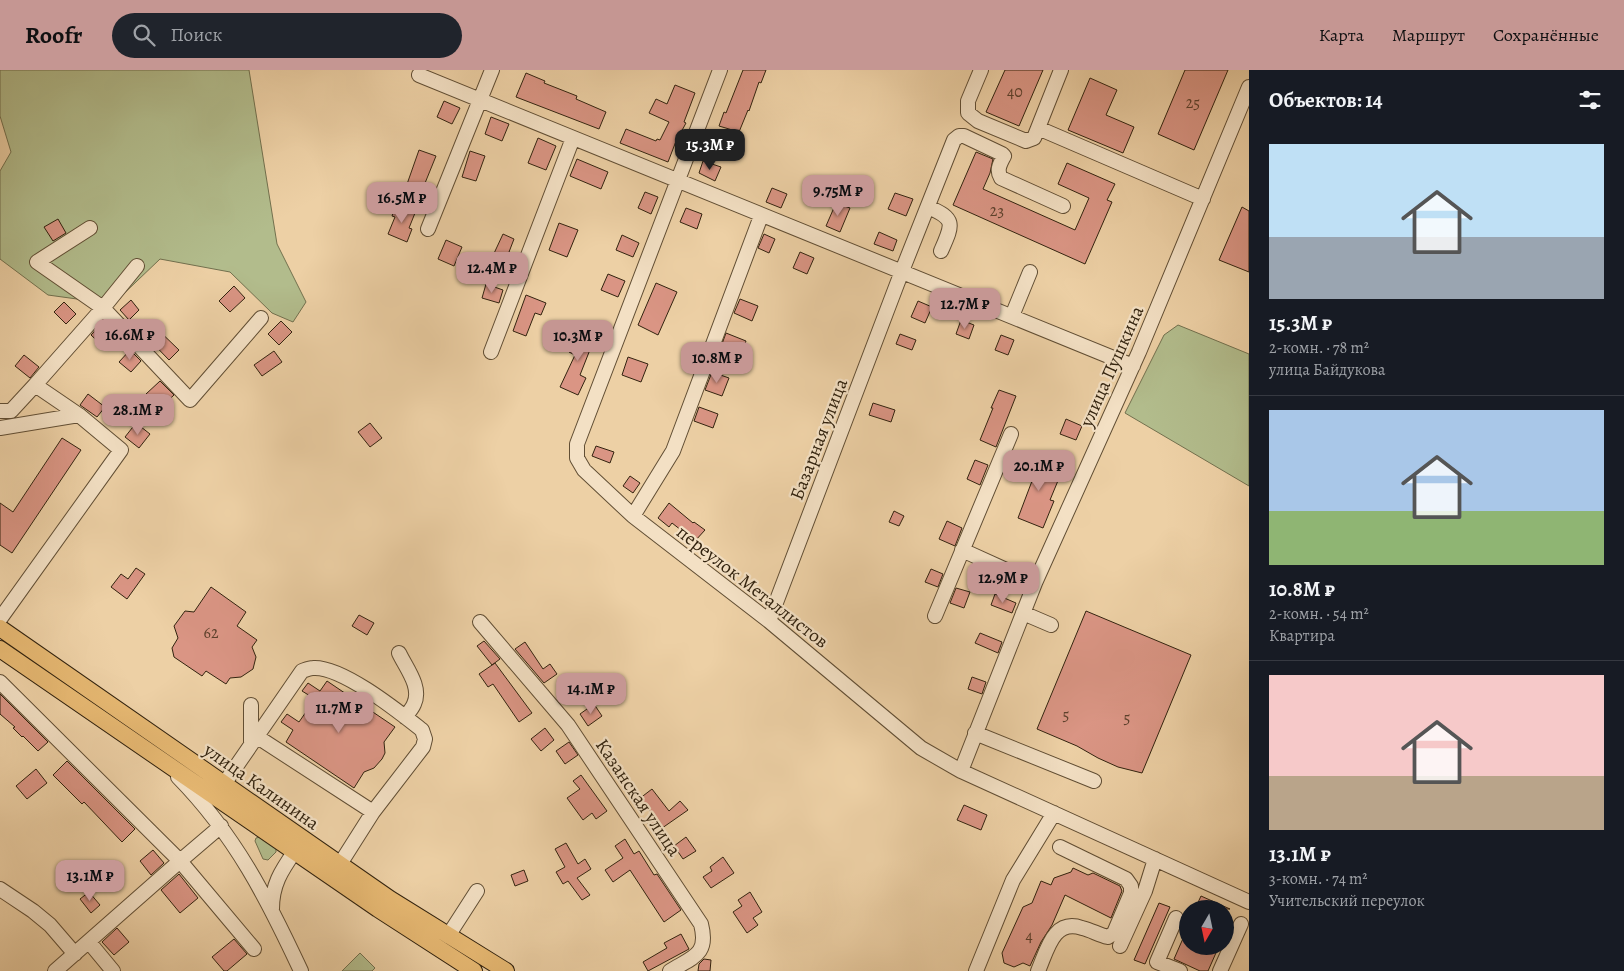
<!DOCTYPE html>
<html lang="ru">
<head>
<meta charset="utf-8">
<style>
	body { margin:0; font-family:Alegreya,serif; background:#20242c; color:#f1f3f6; height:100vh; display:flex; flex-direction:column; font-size:19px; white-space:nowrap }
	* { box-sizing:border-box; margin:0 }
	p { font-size:16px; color:#9ea1a6 }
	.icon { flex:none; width:28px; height:28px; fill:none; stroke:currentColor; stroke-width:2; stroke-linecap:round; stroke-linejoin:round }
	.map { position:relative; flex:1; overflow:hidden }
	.side { display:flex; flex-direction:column; background:#171b24; width:375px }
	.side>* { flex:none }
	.needle { width:32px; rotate:189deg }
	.buttons { position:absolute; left:1179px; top:830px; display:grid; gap:10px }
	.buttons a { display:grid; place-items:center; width:55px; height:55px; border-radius:50%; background:#171b24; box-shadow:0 5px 20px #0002; font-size:25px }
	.price { position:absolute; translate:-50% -42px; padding:0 11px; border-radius:10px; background:#c59692; color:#111; font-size:16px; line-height:32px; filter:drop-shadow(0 1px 2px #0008) }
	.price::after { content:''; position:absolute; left:50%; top:30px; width:15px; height:11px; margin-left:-8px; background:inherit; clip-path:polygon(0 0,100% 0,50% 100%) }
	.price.selected { background:#222; color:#fff }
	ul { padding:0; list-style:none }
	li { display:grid; align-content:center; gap:10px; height:265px; padding:0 20px }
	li+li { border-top:1px solid #363941 }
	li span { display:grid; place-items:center; height:155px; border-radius:0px; color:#555 }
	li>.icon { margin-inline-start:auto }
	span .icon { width:90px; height:90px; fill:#fffc; stroke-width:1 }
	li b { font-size:21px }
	h2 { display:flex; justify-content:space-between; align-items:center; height:60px; padding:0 20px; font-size:21px }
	header { display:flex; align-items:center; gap:30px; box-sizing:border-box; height:70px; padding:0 25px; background:#c59692; color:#111 }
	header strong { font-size:24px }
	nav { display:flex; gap:28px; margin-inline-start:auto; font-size:18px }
	.search { width:350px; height:45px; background:#20242c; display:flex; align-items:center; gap:12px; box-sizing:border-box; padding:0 18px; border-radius:28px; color:#9ea1a6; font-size:19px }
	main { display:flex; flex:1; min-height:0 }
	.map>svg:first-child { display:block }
	.green { fill:#b2bc8c; stroke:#72704e }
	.building { fill:#da9584; stroke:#32230f }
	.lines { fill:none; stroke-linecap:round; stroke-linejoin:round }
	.minor-casing { stroke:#614e34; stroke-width:16 }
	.major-casing { stroke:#32230f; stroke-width:18 }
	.minor { stroke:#f3e0c4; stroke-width:14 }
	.major { stroke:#e6b872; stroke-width:16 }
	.labels { text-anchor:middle; stroke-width:4.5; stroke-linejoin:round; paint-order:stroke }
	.number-label { font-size:16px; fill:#5c402c }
	.street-label { font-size:19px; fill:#32230f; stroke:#f3e0c4 }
</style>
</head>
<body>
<header>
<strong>Roofr</strong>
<div class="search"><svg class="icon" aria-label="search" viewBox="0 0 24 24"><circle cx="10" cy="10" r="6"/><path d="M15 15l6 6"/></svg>Поиск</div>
<nav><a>Карта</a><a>Маршрут</a><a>Сохранённые</a></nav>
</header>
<main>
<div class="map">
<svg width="1249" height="901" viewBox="0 0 1249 901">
	<rect width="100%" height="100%" fill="#edd0a5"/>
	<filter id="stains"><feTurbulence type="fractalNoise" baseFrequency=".004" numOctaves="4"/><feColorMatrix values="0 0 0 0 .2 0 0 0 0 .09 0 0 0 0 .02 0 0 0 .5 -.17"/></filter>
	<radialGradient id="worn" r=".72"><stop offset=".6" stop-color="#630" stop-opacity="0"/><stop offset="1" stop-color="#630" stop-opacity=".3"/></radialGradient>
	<path class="green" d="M0,0H249L277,174L306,232L293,252L272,243L230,202L160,189L113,234L48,225L0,189V101L11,82L0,46Z
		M1178,255L1249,284V416L1125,343L1164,265Z
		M260,767L276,778V782L268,790L263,789L255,771L256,768Z
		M360,883L375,898L372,901H342Z"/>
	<path class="building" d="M743,0H766L761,13L759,12L749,41L748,40L739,62L719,56L724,42L726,43Z
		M1005,0H1043L1019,56L986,42Z
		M1185,0H1228L1194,80L1158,64Z
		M526,3L545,11L544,13L577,26L576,29L606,42L599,59L516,27Z
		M1090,8L1117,20L1106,45L1134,57L1123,83L1068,60Z
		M675,15L695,23L684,52L686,53L679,66H678L668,92L620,73L626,59L656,71L657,69L660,70L669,52L649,43L656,29L667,34Z
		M444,31L460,38L452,54L437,47Z
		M491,47L509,54L502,71L485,64Z
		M538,68L556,76L546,100L528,93Z
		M419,80L436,86L421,123L406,117Z
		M470,81L485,86L476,111L462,107Z
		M976,82L993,89L990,103L983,119L1075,160L1089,128L1058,114L1067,93L1115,114L1107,130L1112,132L1085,194L953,135Z
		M577,89L608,102L601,119L570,106Z
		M703,91L721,97L715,111L699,103Z
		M772,118L787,124L781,138L766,132Z
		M645,122L658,127L651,144L638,138Z
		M895,123L913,129L906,146L888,139Z
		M836,133L850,138L840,162L826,156Z
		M396,135L415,143L409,158L412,159L407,172L388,164L395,147L392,146Z
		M1242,137L1249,141V202L1219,190Z
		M686,138L702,144L697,159L680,152Z
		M58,149L66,163L53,171L44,157Z
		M559,153L578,160L567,187L549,180Z
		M879,162L897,170L893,181L874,174Z
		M503,164L514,169L509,182L518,186L511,201L490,192Z
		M764,164L775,169L769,183L758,178Z
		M622,165L639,173L633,187L616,180Z
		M446,170L462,177L454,196L438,189Z
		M800,182L814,188L807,204L793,198Z
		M608,204L625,211L618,227L601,220Z
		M656,213L677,222L658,265L638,255Z
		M486,214L503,220L499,233L482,228Z
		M234,216L245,228L230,242L219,231Z
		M526,225L546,233L541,245L535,243L526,266L513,261Z
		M740,229L758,236L752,251L734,243Z
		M131,230L139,240L129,250L120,240Z
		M918,231L932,237L925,253L911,247Z
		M64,232L76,244L66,254L54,242Z
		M961,250L974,255L969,269L956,264Z
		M281,251L292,262L279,275L268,264Z
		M102,253L115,265L104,277L91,265Z
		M151,253L179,280L169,290L142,262Z
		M577,260L595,267L580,305L586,308L578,325L560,317L575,285L569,282Z
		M726,263L746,271L739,290L719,282Z
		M900,264L916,270L912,280L896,274Z
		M1001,265L1014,270L1008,285L995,280Z
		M130,280L141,291L131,302L119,292Z
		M274,281L282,292L262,306L254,295Z
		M24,285L39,297L30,308L15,296Z
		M628,287L648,294L641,312L622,305Z
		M712,302L729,308L722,326L705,320Z
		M160,311L174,325L160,338L146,324Z
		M999,320L1016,326L996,377L980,370L993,338H991Z
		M88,324L105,337L97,347L80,335Z
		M873,333L895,340L891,352L869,345Z
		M699,337L718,344L713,358L694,351Z
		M1066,349L1082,356L1076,370L1060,364Z
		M136,353L150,364L139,378L125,367Z
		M370,353L382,368L370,377L358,362Z
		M62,368L81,380L12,483L0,475V433L13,442Z
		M596,376L614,382L610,393L592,386Z
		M1029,387L1062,401L1050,430L1054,431L1043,458L1018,448L1032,411L1021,406Z
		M975,390L988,395L980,415L967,409Z
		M630,406L640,413L633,423L623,416Z
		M669,433L693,453L694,452L705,460L695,471L672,453L669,457L658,448Z
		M894,441L904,446L899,456L889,452Z
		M947,451L962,458L955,476L939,469Z
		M136,498L145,504L127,529L111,517L121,504L128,509Z
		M931,499L943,504L938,517L925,512Z
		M211,517L246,542L237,556L257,570L252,577L256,587L253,599L241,607L230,608L226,614L206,601L202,606L174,587L172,578L178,568L174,556L185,541L194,542Z
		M956,518L970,522L964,538L950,533Z
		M995,524L1016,533L1012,543L991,535Z
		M1086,541L1191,585L1142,703L1118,697L1098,688L1077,676L1037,659Z
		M359,545L374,553L367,565L352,556Z
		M980,563L1002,572L998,583L975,573Z
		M484,571L500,589L492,595L477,576Z
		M525,572L543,599L550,594L557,604L544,613L515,579Z
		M495,593L532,643L519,652L493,614L488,617L479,604Z
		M972,607L986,612L982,624L968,619Z
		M327,611L395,657L384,672L385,683L382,689L374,698L364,702L354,718L286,672L293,660L281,652L287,644L299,652L315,629L302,621L308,613L320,621Z
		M0,624L48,672L38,681L23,666L22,667L13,658L15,657L0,644Z
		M594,634L602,646L588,656L580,644Z
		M545,658L554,670L541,681L531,669Z
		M569,672L578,685L565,694L556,681Z
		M67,691L135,759L122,772L84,732L82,734L53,705Z
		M36,699L47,713L27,729L16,716Z
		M581,705L607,741L596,749L592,743L583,750L567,728L580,719L573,711Z
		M652,719L669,741L680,731L688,740L655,763L645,749L652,744L639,729Z
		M964,735L987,745L981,760L957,750Z
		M686,767L696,781L683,789L674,776Z
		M625,769L634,784L639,781L654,805L657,804L681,840L664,852L630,800L613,812L605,800L623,788L615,776Z
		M566,773L578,794L585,789L591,799L577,808L590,825L582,830L568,811L563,814L556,802L565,797L555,779Z
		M153,780L164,793L151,805L140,791Z
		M723,787L734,803L711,818L703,807L712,801L710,797Z
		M1073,798L1088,805L1093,803L1120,816L1122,821L1111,848L1065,825L1052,855L1041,872L1030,896L1023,893L1014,897L1004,893L1002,883L1023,837L1032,833L1041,811L1051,815L1054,808L1071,802Z
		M524,800L528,811L515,816L511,805Z
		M179,804L198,828L180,843L161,820Z
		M89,822L100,835L91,843L80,829Z
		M750,822L762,842L753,848L758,855L747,863L733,842L742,836L738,830Z
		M1201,826L1230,839H1195Z
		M1159,833L1170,837L1145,894L1134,890Z
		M1188,857V876H1219L1208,901H1200L1174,889Z
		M117,858L129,872L114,885L102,872Z
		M681,864L689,879L648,901L643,892L667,878L664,873Z
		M234,869L247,884L227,901H224L212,887Z
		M704,889L711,890L710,901H698L699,894Z"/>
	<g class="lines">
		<g class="minor-casing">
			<path id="minor" d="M720,0L577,374V388L584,400L633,446L769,551L921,678L961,701L1249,832
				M981,0L968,31V43L978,51L1026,71L1034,68L1038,58L1203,129
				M419,5L1133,296
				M1038,58L1061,0
				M928,137C956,149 953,154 941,181
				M90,158L37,192L103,238L190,330L261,248
				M428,159L492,0
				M1012,246L1030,202
				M491,282L573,68
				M35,315L103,238L137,196
				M0,341H11L35,315L79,345L121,380L0,549
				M0,358L79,345
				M633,446L673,381L761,146
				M962,480L1035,513
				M1023,543L1051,555
				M935,546L1011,364
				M769,551L902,201L954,70L959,66H964L1002,84L1004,86C1000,94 996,100 1001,108L1063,136
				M480,552L568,655L701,854C709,885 693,887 670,901
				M399,583C406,598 422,617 414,634C412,639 408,643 405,647
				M0,612L180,791L254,879
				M975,663L1094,711
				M256,666L373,742
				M251,672V635
				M961,701L1035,513L1139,282L1249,17
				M178,707C235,765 267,828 301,901
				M224,714L302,601C305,600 309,598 313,598C342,596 399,642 422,660L425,669L423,677L373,742L340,794
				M0,819L33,841L50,855L75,884
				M272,839C272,815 281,801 295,781
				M1176,848L1157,892L1180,901
				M448,866L477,821
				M89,872L113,901
				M1120,876L1145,821L1155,789
				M55,901L180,791L221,756
				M976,901L1013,810L1054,743
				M1038,901C1047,881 1053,848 1082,858C1091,860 1099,865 1108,867L1114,863L1131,823V816L1126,809L1060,777
				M1220,901L1241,854"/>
		</g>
		<g class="major-casing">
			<path id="major" d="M0,558L390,829L506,901
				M0,579L378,839L474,901"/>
		</g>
		<use href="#minor" class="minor"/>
		<use href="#major" class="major"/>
	</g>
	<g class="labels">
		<g class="number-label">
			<text x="1015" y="27">40</text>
			<text x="1193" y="38">25</text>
			<text x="997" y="146">23</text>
			<text x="211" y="568">62</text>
			<text x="1066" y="650">5</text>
			<text x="1127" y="653">5</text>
			<text x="1029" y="871">4</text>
		</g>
		<g class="street-label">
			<text transform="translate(1111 296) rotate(-66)" y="7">улица Пушкина</text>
			<text transform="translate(818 369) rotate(-69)" y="7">Базарная улица</text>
			<text transform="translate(753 516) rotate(38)" y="7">переулок Металлистов</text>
			<text transform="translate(262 716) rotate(35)" y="7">улица Калинина</text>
			<text transform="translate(639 727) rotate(56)" y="7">Казанская улица</text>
		</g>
	</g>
	<rect width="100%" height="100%" filter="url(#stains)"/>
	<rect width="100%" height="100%" fill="url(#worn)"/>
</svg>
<div class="buttons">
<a><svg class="needle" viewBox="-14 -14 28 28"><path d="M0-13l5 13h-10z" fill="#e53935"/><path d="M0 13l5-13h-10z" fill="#9ea1a6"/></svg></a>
</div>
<b class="price selected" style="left:710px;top:101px">15.3M ₽</b>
<b class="price" style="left:838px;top:147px">9.75M ₽</b>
<b class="price" style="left:402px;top:154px">16.5M ₽</b>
<b class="price" style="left:492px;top:224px">12.4M ₽</b>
<b class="price" style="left:965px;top:260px">12.7M ₽</b>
<b class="price" style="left:130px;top:291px">16.6M ₽</b>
<b class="price" style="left:578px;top:292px">10.3M ₽</b>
<b class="price" style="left:717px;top:314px">10.8M ₽</b>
<b class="price" style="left:138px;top:366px">28.1M ₽</b>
<b class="price" style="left:1039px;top:422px">20.1M ₽</b>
<b class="price" style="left:1003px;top:534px">12.9M ₽</b>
<b class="price" style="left:591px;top:645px">14.1M ₽</b>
<b class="price" style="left:339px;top:664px">11.7M ₽</b>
<b class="price" style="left:90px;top:832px">13.1M ₽</b>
</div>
<section class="side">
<h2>Объектов: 14<svg class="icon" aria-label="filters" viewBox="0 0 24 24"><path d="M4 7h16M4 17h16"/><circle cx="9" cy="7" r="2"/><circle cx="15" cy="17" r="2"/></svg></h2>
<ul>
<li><span style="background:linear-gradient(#bfe0f5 60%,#9aa5b1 0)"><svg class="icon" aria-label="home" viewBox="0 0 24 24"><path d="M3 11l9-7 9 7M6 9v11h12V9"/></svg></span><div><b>15.3M ₽</b><p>2-комн. · 78 m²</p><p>улица Байдукова</p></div></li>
<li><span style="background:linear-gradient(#a9c7e8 65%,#8fb573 0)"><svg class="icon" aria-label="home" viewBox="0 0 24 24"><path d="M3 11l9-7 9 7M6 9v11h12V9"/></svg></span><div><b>10.8M ₽</b><p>2-комн. · 54 m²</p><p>Квартира</p></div></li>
<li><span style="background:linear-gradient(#f6c9c9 65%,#b9a48a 0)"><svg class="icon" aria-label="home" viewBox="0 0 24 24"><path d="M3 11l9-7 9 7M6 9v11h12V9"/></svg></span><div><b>13.1M ₽</b><p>3-комн. · 74 m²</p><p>Учительский переулок</p></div></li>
</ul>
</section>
</main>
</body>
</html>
